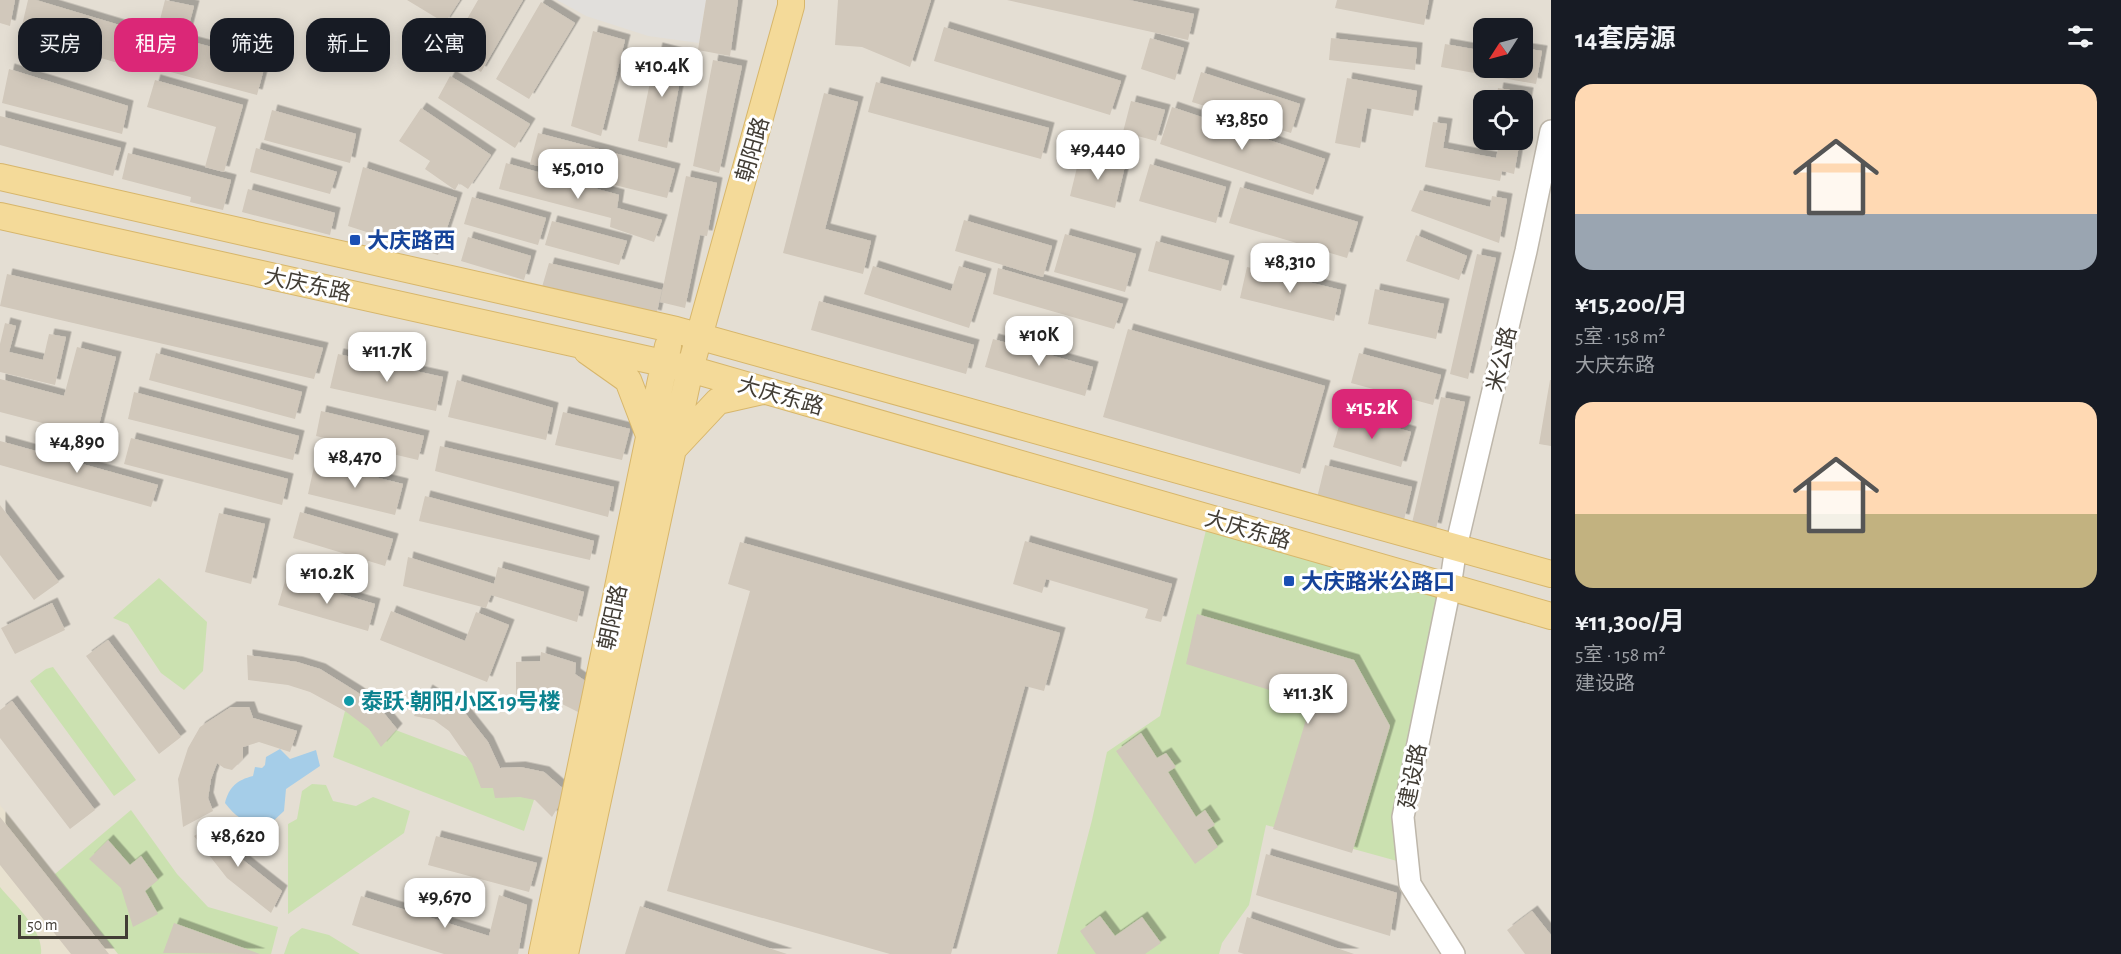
<!DOCTYPE html>
<html lang="zh">
<head>
<meta charset="utf-8">
<style>
	body { margin:0; font-family:"Alegreya Sans","Noto Sans SC",sans-serif; background:#242831; color:#f1f3f6; height:100vh; display:flex; flex-direction:column; font-size:22px; white-space:nowrap }
	* { box-sizing:border-box; margin:0 }
	p { font-size:20px; color:#9ea1a6 }
	.icon { flex:none; width:33px; height:33px; fill:none; stroke:currentColor; stroke-width:2; stroke-linecap:round; stroke-linejoin:round }
	.map { position:relative; flex:1; overflow:hidden }
	.side { display:flex; flex-direction:column; background:#171b24; width:570px }
	.side>* { flex:none }
	.guide { position:absolute; left:18px; top:18px; width:570px; height:54px; display:flex; gap:12px }
	.needle { width:39px; rotate:234deg }
	.controls { position:absolute; left:1473px; top:18px; display:grid; gap:12px }
	.controls a { display:grid; place-items:center; width:60px; height:60px; border-radius:12px; background:#171b24; box-shadow:0 3px 15px #0003; font-size:30px }
	.scale { position:absolute; left:18px; bottom:15px; width:110px; box-sizing:border-box; padding-left:6px; border:3px solid #423d35; border-top:0; font-size:16px; line-height:21px; white-space:nowrap; color:#423d35; -webkit-text-stroke:4px #fff; paint-order:stroke }
	.price { position:absolute; translate:-50% -51px; padding:0 14px; border-radius:12px; background:#fff; color:#222; font-size:20px; line-height:39px; filter:drop-shadow(0 2px 3px #0008) }
	.price::after { content:''; position:absolute; left:50%; top:36px; width:18px; height:14px; margin-left:-9px; background:inherit; clip-path:polygon(0 0,100% 0,50% 100%) }
	.price.current { background:#db2777; color:#fff }
	ul { padding:0; list-style:none }
	li { display:grid; align-content:center; gap:12px; height:318px; padding:0 24px }
	li span { display:grid; place-items:center; height:186px; border-radius:18px; color:#555 }
	li>.icon { margin-inline-start:auto }
	span .icon { width:108px; height:108px; fill:#fffc; stroke-width:1 }
	li b { font-size:26px }
	h2 { display:flex; justify-content:space-between; align-items:center; height:72px; padding:0 24px; font-size:26px }
	.tag { padding:0 21px; border-radius:18px; background:#171b24; box-shadow:0 3px 15px #0003; font-size:21px; line-height:54px }
	.tag.current { background:#db2777; color:#fff }
	main { display:flex; flex:1; min-height:0 }
	.map>svg:first-child { display:block }
	.residential { fill:#e4ded3; fill-rule:evenodd }
	.education { fill:#e8e1cf }
	.green { fill:#cbe1b0 }
	.parking { fill:#e1dfdc }
	.water { fill:#a5cde8 }
	.building { fill:#d1c8bb; filter:url(#shadow) }
	.lines { fill:none; stroke-linecap:round; stroke-linejoin:round }
	.minor-casing { stroke:#beb7ab; stroke-width:24 }
	.major-casing { stroke:#d7b66b; stroke-width:28 }
	.minor { stroke:#fff; stroke-width:21 }
	.major { stroke:#f4da99; stroke-width:26 }
	.transit-dot { fill:#1a4fb4; stroke:#fff; stroke-width:2 }
	.culture-dot { fill:#0f9aa8; stroke:#fff; stroke-width:2 }
	.labels { text-anchor:middle; stroke-width:6; stroke-linejoin:round; paint-order:stroke }
	.street-label { font-size:22px; fill:#423d35; stroke:#fff }
	.transit-label { font-size:22px; font-weight:bold; fill:#164399; stroke:#fff; text-anchor:start }
	.culture-label { font-size:22px; font-weight:bold; fill:#0d838f; stroke:#fff; text-anchor:start }
</style>
</head>
<body>
<main>
<div class="map">
<svg width="1551" height="954" viewBox="0 0 1551 954">
	<defs>
		<filter id="shadow"><feDropShadow dx="5.5" dy="-5.5" stdDeviation="0" flood-color="#0004"/></filter>
	</defs>
	<rect width="100%" height="100%" fill="#f0ece4"/>
	<path class="residential" d="M0,0H1551V954H0ZM1484,28H1522V68H1484ZM1484,100H1522V140H1484Z"/>
	<path class="education" d="M0,805L44,860L118,954H0Z"/>
	<path class="green" d="M1209,518L1450,587L1403,817L1408,864L1266,825L1249,905L1222,943L1219,954H1057L1092,820L1107,752L1160,716Z
		M159,578L207,622L203,671L184,690L161,673L128,624L113,618Z
		M53,667L136,780L114,796L30,681L46,669Z
		M345,711L539,784L524,831L333,757Z
		M312,784L326,785L333,801L356,806L373,797L410,811L404,833L288,914V824L297,819L302,791Z
		M131,810L177,874L208,907L278,927L271,954H118L55,874Z
		M0,887C14,904 44,930 41,954H0Z
		M302,928L329,935L360,954H284L290,937Z"/>
	<path class="parking" d="M557,0H706L699,43L648,36L586,16Z"/>
	<path class="water" d="M280,749L290,759L316,750L320,766L286,789L284,811L270,824C247,823 239,821 225,803C229,787 237,780 253,776L255,767L262,768L265,765L266,757Z"/>
	<path class="building" d="M0,0H15L10,26L0,23Z
		M28,0H36L146,33L138,69L20,34Z
		M165,0L194,6L185,40L266,61L257,95L148,66Z
		M407,0H460L445,23Z
		M478,0H523L481,72L448,52Z
		M706,0H738L730,56L698,50Z
		M838,0H931L910,67L862,47L835,45Z
		M1007,0H1129L1194,14L1188,40Z
		M1337,0H1429L1424,25L1335,8Z
		M541,2L575,23L529,99L496,79Z
		M944,27L1121,81L1110,115L934,61Z
		M593,31L625,40L601,136L571,126Z
		M1150,38L1184,48L1175,80L1141,69Z
		M1331,38L1417,48L1415,70L1329,60Z
		M1445,44L1484,51V68H1522V48L1542,51L1536,84L1441,67Z
		M657,48L685,55L667,148L638,141Z
		M713,60L742,66L719,173L693,166Z
		M9,69L128,106L122,134L2,103Z
		M1201,72L1300,104L1291,133L1192,102Z
		M450,76L530,124L515,148L438,98Z
		M1347,78L1417,91L1413,116L1367,108L1360,148L1335,143Z
		M155,80L243,105L224,172L205,167L216,127L147,107Z
		M876,82L1049,128L1041,159L868,112Z
		M1498,88L1528,93L1524,118L1522,100H1496Z
		M824,93L858,102L825,229L871,241L863,274L783,253Z
		M1131,101L1165,110L1156,141L1123,132Z
		M1172,107L1325,159L1313,195L1160,144Z
		M421,108L491,155L468,189L459,183L455,190L425,169L430,161L399,141Z
		M272,110L356,134L350,163L264,140Z
		M0,116L121,148L113,176L0,145Z
		M1433,122L1447,124L1443,148L1496,158L1500,140H1520L1514,174L1502,171L1500,181L1425,167Z
		M538,133L675,169L667,198L530,164Z
		M256,148L337,172L330,194L250,172Z
		M128,153L231,180L223,210L190,202L191,197L122,179Z
		M1080,155L1125,166L1115,208L1070,196Z
		M506,163L619,195L617,208L662,220L654,242L610,227L611,218L499,189Z
		M1150,164L1226,187L1216,223L1139,201Z
		M363,167L457,198L438,255L348,226Z
		M686,176L717,183L707,236L700,235L685,308L660,302Z
		M1240,187L1358,222L1347,258L1229,223Z
		M248,189L335,213L330,235L242,212Z
		M1420,190L1490,207L1492,196L1507,199L1499,243L1411,211Z
		M472,197L546,218L538,245L464,224Z
		M964,220L1052,246L1043,277L955,251Z
		M552,221L627,241L619,265L545,245Z
		M1065,234L1136,254L1125,292L1054,272Z
		M1416,235L1467,256L1459,280L1406,261Z
		M468,237L531,256L524,280L461,261Z
		M1156,241L1229,261L1221,291L1148,271Z
		M1477,254L1496,258L1468,379L1450,374Z
		M549,263L662,290L656,316L542,287Z
		M873,266L951,291L959,266L986,274L969,328L864,294Z
		M1247,267L1341,290L1334,321L1240,298Z
		M998,268L1123,304L1114,329L993,294Z
		M7,274L323,348L314,379L0,306Z
		M1375,289L1444,304L1436,339L1368,324Z
		M819,301L974,345L966,374L811,330Z
		M5,323L16,326L9,352L43,360L49,334L66,337L55,385L0,372V344Z
		M1128,329L1325,386L1300,474L1103,417Z
		M993,339L1093,367L1085,396L985,367Z
		M77,347L116,357L96,437L0,412V379L64,396Z
		M156,353L302,392L295,419L149,380Z
		M1359,353L1441,375L1433,405L1351,383Z
		M338,354L443,377L436,411L330,388Z
		M457,380L553,408L546,440L448,417Z
		M1550,380H1551V446L1539,444Z
		M134,392L299,436L293,460L128,419Z
		M1441,397L1465,402L1436,529L1412,523Z
		M321,411L424,436L418,460L316,436Z
		M563,412L630,429L622,460L555,445Z
		M1343,412L1411,432L1401,467L1333,447Z
		M131,438L288,479L282,505L124,464Z
		M0,441L158,485L151,507L0,465Z
		M440,446L614,487L608,517L435,471Z
		M315,462L403,484L395,515L308,494Z
		M1325,465L1412,487L1404,520L1317,498Z
		M425,496L594,541L590,560L419,521Z
		M0,505L59,582L34,600L0,555Z
		M300,512L393,539L385,566L293,538Z
		M219,513L265,524L251,584L205,572Z
		M1025,541L1172,584L1161,622L1145,618L1148,609L1046,579L1042,593L1013,584Z
		M740,542L1060,633L1044,691L1025,686L951,954H890L667,891L750,591L728,584Z
		M408,557L494,584L498,567L584,592L577,622L491,595L486,608L403,586Z
		M286,578L375,604L368,631L278,605Z
		M52,603L65,630L15,654L1,628Z
		M391,611L465,641L476,612L509,625L487,682L380,640Z
		M1197,614L1354,660L1390,726L1352,853L1273,829L1311,703L1186,664Z
		M108,640L181,737L159,754L86,656Z
		M541,652L576,663L575,674L597,689L582,714L550,698L516,694V662L540,661Z
		M247,655L297,662L320,669L357,692L383,712L397,729L381,747L369,729L345,711L310,692L288,685L248,680Z
		M427,690L465,713L488,742L500,768L520,767L544,772L567,792L552,817L535,800L520,797L495,798L493,788H481L472,764L449,731L434,720L414,716Z
		M12,701L95,810L70,829L0,738V710Z
		M231,707H249L253,718L297,731L290,752L259,742L243,747V759L232,770L224,768L217,763L211,779L208,798L213,811L183,827L178,779L188,748L200,727Z
		M1141,733L1157,758L1166,753L1176,767L1168,772L1196,817L1205,810L1215,825L1207,830L1218,847L1195,864L1116,751Z
		M0,817L109,954H71L0,865Z
		M215,824L243,860L282,891L271,913L227,878L194,836Z
		M436,836L537,863L529,892L428,865Z
		M108,840L130,865L141,856L158,880L145,891L158,914L133,927L121,888L89,859Z
		M1266,854L1397,893L1390,936L1256,895Z
		M499,895L527,905L518,954H444L352,925L361,896L489,936Z
		M640,906L787,954H625Z
		M1532,911L1551,935V954H1525L1507,930Z
		M1100,916L1115,936L1142,917L1161,943L1145,954H1096L1080,931Z
		M1247,917L1354,954H1244L1238,952Z
		M174,923L260,954L163,953Z"/>
	<g class="lines">
		<g class="minor-casing">
			<path id="minor" d="M1454,954L1410,884L1403,817L1450,587L1456,547L1526,251L1551,131"/>
		</g>
		<g class="major-casing">
			<path id="major" d="M0,177L676,330L1551,574
				M0,216L690,369L1551,616
				M587,351L628,380L649,435
				M674,448L718,401L763,391
				M542,954L668,346
				M565,954L690,369L791,6V0"/>
		</g>
		<use href="#minor" class="minor"/>
		<use href="#major" class="major"/>
	</g>
	<g class="transit-dot">
		<rect x="349" y="234" width="12" height="12" rx="3"/>
		<rect x="1283" y="575" width="12" height="12" rx="3"/>
	</g>
	<circle class="culture-dot" cx="349" cy="701" r="6"/>
	<g class="labels">
		<g class="street-label">
			<text transform="translate(752 149) rotate(-74)" y="8">朝阳路</text>
			<text transform="translate(308 284) rotate(12)" y="8">大庆东路</text>
			<text transform="translate(1501 359) rotate(-77)" y="8">米公路</text>
			<text transform="translate(781 395) rotate(16)" y="8">大庆东路</text>
			<text transform="translate(1248 529) rotate(16)" y="8">大庆东路</text>
			<text transform="translate(612 617) rotate(-78)" y="8">朝阳路</text>
			<text transform="translate(1412 776) rotate(-79)" y="8">建设路</text>
		</g>
		<g class="transit-label">
			<text x="367" y="248">大庆路西</text>
			<text x="1301" y="589">大庆路米公路口</text>
		</g>
		<g class="culture-label">
			<text x="361" y="709">泰跃·朝阳小区19号楼</text>
		</g>
	</g>
</svg>
<div class="controls">
<a><svg class="needle" viewBox="-14 -14 28 28"><path d="M0-13l5 13h-10z" fill="#e53935"/><path d="M0 13l5-13h-10z" fill="#9ea1a6"/></svg></a>
<a><svg class="icon" aria-label="locate" viewBox="0 0 24 24"><circle cx="12" cy="12" r="6"/><path d="M12 2v4M12 18v4M2 12h4M18 12h4"/></svg></a>
</div>
<div class="scale">50 m</div>
<b class="price" style="left:662px;top:98px">¥10.4K</b>
<b class="price" style="left:1242px;top:151px">¥3,850</b>
<b class="price" style="left:1098px;top:181px">¥9,440</b>
<b class="price" style="left:578px;top:200px">¥5,010</b>
<b class="price" style="left:1290px;top:294px">¥8,310</b>
<b class="price" style="left:1039px;top:367px">¥10K</b>
<b class="price" style="left:387px;top:383px">¥11.7K</b>
<b class="price current" style="left:1372px;top:440px">¥15.2K</b>
<b class="price" style="left:77px;top:474px">¥4,890</b>
<b class="price" style="left:355px;top:489px">¥8,470</b>
<b class="price" style="left:327px;top:605px">¥10.2K</b>
<b class="price" style="left:1308px;top:725px">¥11.3K</b>
<b class="price" style="left:238px;top:868px">¥8,620</b>
<b class="price" style="left:445px;top:929px">¥9,670</b>
<div class="guide">
<a class="tag">买房</a>
<a class="tag current">租房</a>
<a class="tag">筛选</a>
<a class="tag">新上</a>
<a class="tag">公寓</a>
</div>
</div>
<section class="side">
<h2>14套房源<svg class="icon" aria-label="filters" viewBox="0 0 24 24"><path d="M4 7h16M4 17h16"/><circle cx="9" cy="7" r="2"/><circle cx="15" cy="17" r="2"/></svg></h2>
<ul>
<li><span style="background:linear-gradient(#ffd9b3 70%,#9aa5b1 0)"><svg class="icon" aria-label="home" viewBox="0 0 24 24"><path d="M3 11l9-7 9 7M6 9v11h12V9"/></svg></span><div><b>¥15,200/月</b><p>5室 · 158 m²</p><p>大庆东路</p></div></li>
<li><span style="background:linear-gradient(#ffd9b3 60%,#c2b280 0)"><svg class="icon" aria-label="home" viewBox="0 0 24 24"><path d="M3 11l9-7 9 7M6 9v11h12V9"/></svg></span><div><b>¥11,300/月</b><p>5室 · 158 m²</p><p>建设路</p></div></li>
</ul>
</section>
</main>
</body>
</html>
